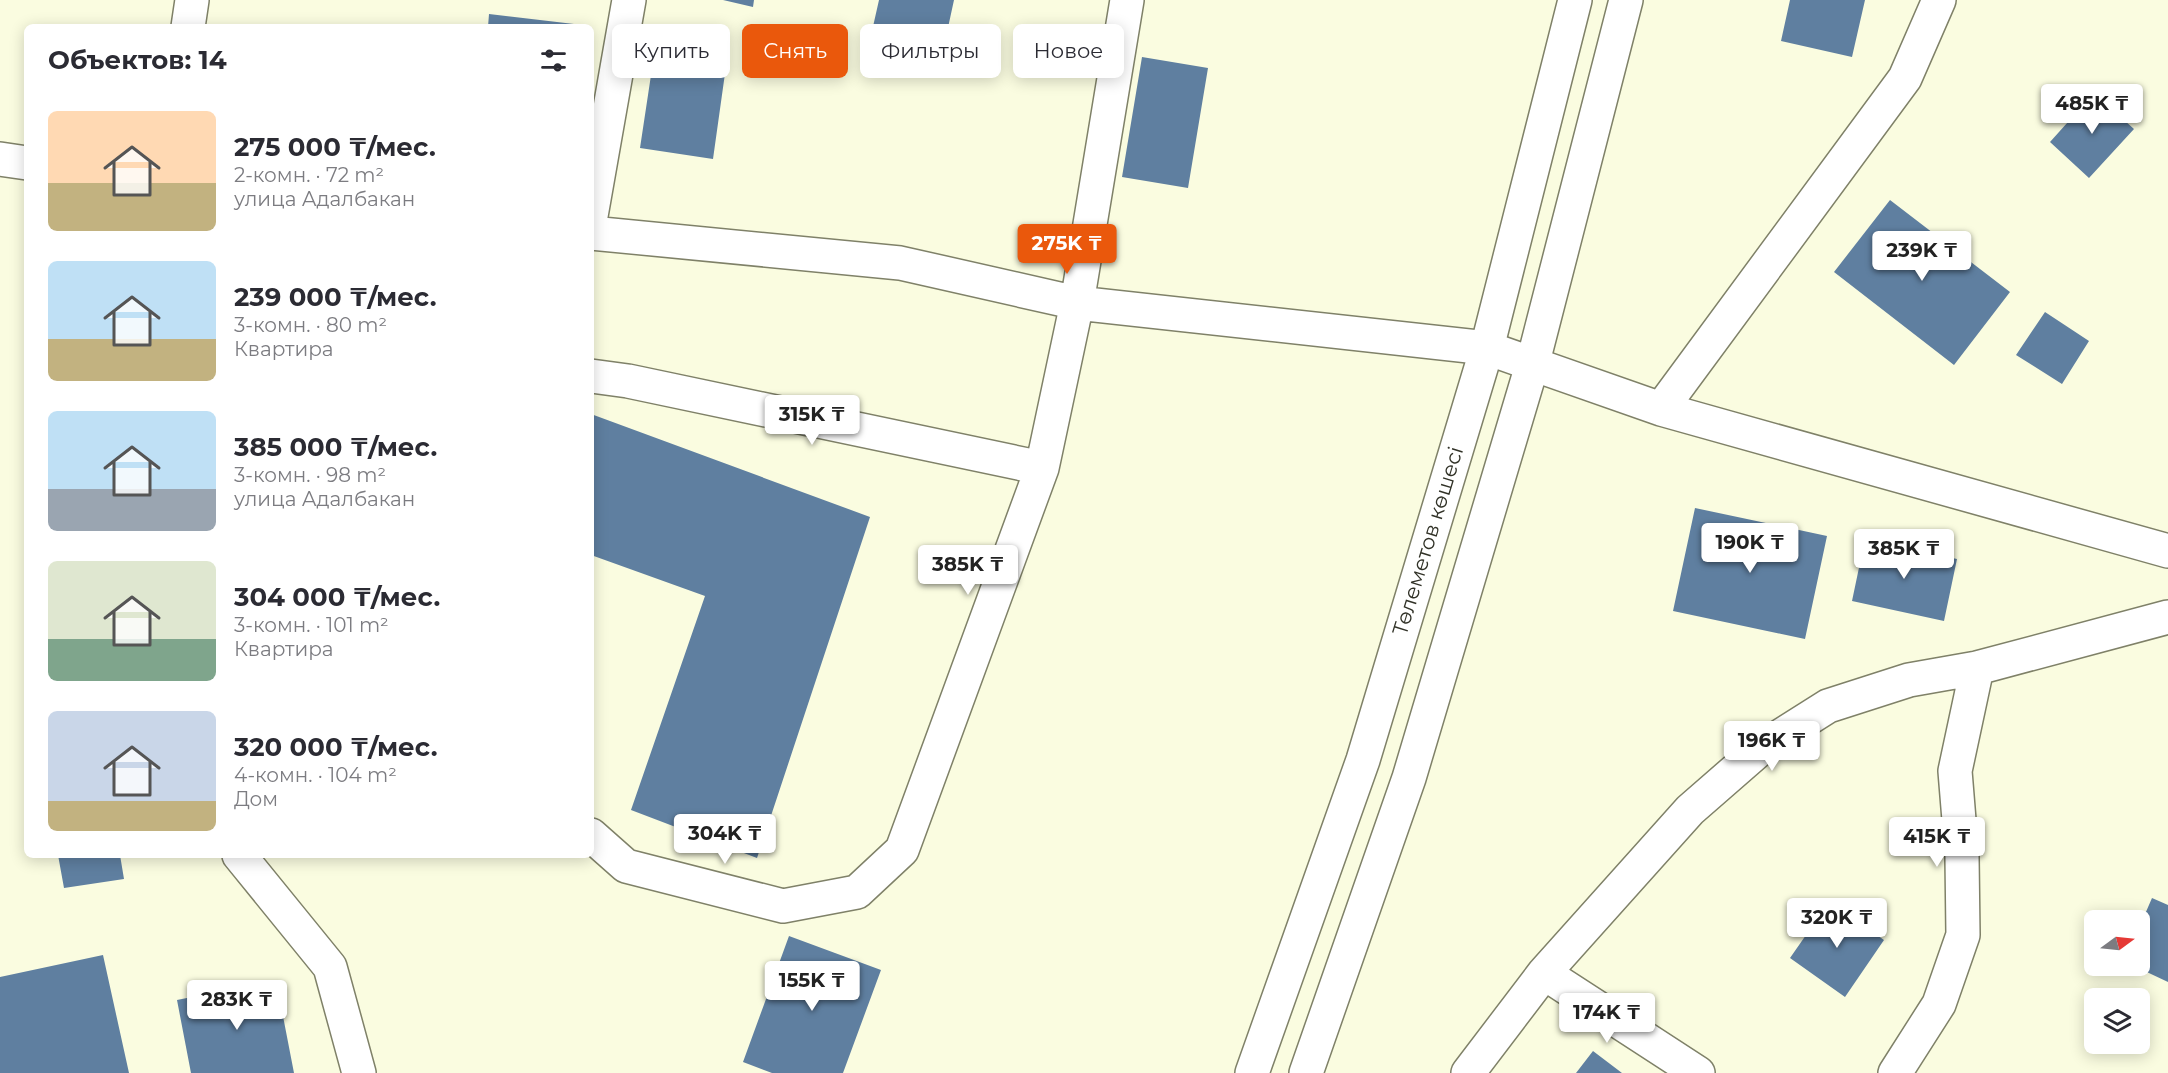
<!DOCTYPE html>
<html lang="ru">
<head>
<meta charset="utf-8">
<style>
	body { margin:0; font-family:Montserrat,sans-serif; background:#f7f7f7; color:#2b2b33; height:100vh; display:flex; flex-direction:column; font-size:22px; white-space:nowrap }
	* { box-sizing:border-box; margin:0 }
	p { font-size:20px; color:#7c7c81 }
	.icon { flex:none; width:33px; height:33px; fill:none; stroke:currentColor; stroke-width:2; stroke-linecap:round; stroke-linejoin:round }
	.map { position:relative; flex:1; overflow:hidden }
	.side { position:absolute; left:24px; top:24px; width:570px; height:834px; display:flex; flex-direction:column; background:#fff; border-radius:9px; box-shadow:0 3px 15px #0003 }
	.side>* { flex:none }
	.hud { position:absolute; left:612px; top:24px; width:570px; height:54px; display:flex; gap:12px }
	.needle { width:39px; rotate:75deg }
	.buttons { position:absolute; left:2084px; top:910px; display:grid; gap:12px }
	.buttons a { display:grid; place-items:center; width:66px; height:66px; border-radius:9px; background:#fff; box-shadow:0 3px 15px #0003; font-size:30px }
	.price { position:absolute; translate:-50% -51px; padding:0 14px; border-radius:6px; background:#fff; color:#222; font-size:20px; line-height:39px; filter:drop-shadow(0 2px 3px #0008) }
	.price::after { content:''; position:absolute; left:50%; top:36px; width:18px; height:14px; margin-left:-9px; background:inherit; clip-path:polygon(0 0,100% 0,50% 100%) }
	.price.on { background:#ea580c; color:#fff }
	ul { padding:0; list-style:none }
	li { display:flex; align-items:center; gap:18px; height:150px; padding:0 24px }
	li span { display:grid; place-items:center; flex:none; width:168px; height:120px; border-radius:9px; color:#555 }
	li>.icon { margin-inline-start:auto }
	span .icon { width:72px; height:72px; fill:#fffc; stroke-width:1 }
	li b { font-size:26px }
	h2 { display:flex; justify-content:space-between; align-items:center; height:72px; padding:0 24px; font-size:26px }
	.chip { padding:0 21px; border-radius:9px; background:#fff; box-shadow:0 3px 15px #0003; font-size:21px; line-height:54px }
	.chip.on { background:#ea580c; color:#fff }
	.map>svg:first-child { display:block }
	.building { fill:#5f7fa0 }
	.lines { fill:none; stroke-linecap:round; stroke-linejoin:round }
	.minor-casing { stroke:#7f8168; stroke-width:36 }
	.major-casing { stroke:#7f8168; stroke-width:36 }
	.minor { stroke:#fff; stroke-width:33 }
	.major { stroke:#fff; stroke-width:33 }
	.labels { text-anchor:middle; stroke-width:5; stroke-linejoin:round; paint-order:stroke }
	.street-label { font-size:21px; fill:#313227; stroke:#fff }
</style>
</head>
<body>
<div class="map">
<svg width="2168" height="1073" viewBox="0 0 2168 1073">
	<rect width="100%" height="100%" fill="#fafce0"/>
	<path class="building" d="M723,0H754L753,7Z
		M879,0H954L944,46L872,31Z
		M1790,0H1865L1852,57L1781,41Z
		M489,14L574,24L573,27H488Z
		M656,42L728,52L713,159L640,148Z
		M1142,57L1208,68L1188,188L1122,177Z
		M2094,93L2134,129L2089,178L2050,142Z
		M1890,200L2010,292L1954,365L1834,272Z
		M2045,312L2089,341L2062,384L2016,355Z
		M591,414L870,517L757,858L631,810L705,596L591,555Z
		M1695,508L1827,536L1805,639L1673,611Z
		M1865,539L1957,559L1944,621L1852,601Z
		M58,855H120L124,879L64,888Z
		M2152,898L2168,905V982L2134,966H2139V928Z
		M1829,902L1884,940L1845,997L1790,958Z
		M789,936L881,970L843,1073H772L743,1062Z
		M103,955L129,1073H0V977Z
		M276,980L294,1073H191L177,1000Z
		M1593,1051L1622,1073H1576Z"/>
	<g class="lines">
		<g class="minor-casing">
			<path id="minor" d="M188,27L192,0
				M0,159L27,163
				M591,216L629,0
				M591,233L900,263L1077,303L1487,348L1661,409L2168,551
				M591,376L628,381L1042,468
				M1661,409L1905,78L1939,0
				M591,835L626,866L783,906L857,892L902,850L1042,468L1077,303L1127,0
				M239,855L330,967L359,1073
				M1544,973L1698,1073
				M1468,1073L1544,973L1690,810L1760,749L1828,706L1909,680L1977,668L2168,617
				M1895,1073L1939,1004L1963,935L1962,857L1955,771L1977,668"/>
		</g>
		<g class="major-casing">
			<path id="major" d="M1252,1073L1363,760L1487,348L1575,0
				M1306,1073L1409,778L1533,362L1626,0"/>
		</g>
		<use href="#minor" class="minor"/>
		<use href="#major" class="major"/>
	</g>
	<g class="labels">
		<g class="street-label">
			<text transform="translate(1428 541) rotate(-73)" y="7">Төлеметов көшесі</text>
		</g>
	</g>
</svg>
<div class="buttons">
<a><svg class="needle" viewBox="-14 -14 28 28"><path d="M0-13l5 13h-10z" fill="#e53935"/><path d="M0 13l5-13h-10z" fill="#7c7c81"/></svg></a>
<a><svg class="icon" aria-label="layers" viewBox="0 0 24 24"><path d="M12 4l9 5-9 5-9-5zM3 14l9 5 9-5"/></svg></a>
</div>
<b class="price" style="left:2092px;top:135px">485K ₸</b>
<b class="price on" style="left:1067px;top:275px">275K ₸</b>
<b class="price" style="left:1922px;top:282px">239K ₸</b>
<b class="price" style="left:812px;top:446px">315K ₸</b>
<b class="price" style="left:1750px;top:574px">190K ₸</b>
<b class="price" style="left:1904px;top:580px">385K ₸</b>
<b class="price" style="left:968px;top:596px">385K ₸</b>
<b class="price" style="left:1772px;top:772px">196K ₸</b>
<b class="price" style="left:725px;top:865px">304K ₸</b>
<b class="price" style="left:1937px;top:868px">415K ₸</b>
<b class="price" style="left:1837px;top:949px">320K ₸</b>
<b class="price" style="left:812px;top:1012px">155K ₸</b>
<b class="price" style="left:237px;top:1031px">283K ₸</b>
<b class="price" style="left:1607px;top:1044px">174K ₸</b>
<div class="hud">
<a class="chip">Купить</a>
<a class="chip on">Снять</a>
<a class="chip">Фильтры</a>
<a class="chip">Новое</a>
</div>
<section class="side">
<h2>Объектов: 14<svg class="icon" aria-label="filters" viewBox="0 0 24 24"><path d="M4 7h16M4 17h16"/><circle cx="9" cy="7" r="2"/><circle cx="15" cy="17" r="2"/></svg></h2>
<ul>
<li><span style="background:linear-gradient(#ffd9b3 60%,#c2b280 0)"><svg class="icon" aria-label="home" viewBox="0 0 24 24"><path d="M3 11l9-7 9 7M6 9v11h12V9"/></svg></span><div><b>275 000 ₸/мес.</b><p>2-комн. · 72 m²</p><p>улица Адалбакан</p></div></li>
<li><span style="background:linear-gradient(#bfe0f5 65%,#c2b280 0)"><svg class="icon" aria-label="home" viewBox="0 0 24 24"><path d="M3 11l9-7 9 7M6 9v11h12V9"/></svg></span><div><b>239 000 ₸/мес.</b><p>3-комн. · 80 m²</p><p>Квартира</p></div></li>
<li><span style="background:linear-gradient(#bfe0f5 65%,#9aa5b1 0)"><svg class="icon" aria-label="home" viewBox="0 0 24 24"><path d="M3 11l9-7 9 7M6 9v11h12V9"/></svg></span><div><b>385 000 ₸/мес.</b><p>3-комн. · 98 m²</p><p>улица Адалбакан</p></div></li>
<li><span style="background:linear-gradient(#dfe7d0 65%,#7fa58c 0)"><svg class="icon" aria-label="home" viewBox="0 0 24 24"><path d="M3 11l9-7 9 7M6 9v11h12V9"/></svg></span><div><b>304 000 ₸/мес.</b><p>3-комн. · 101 m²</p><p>Квартира</p></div></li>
<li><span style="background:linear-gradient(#c9d6e8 75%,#c2b280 0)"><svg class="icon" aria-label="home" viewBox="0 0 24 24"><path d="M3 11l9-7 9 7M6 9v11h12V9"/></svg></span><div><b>320 000 ₸/мес.</b><p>4-комн. · 104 m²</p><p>Дом</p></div></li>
</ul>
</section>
</div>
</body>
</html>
